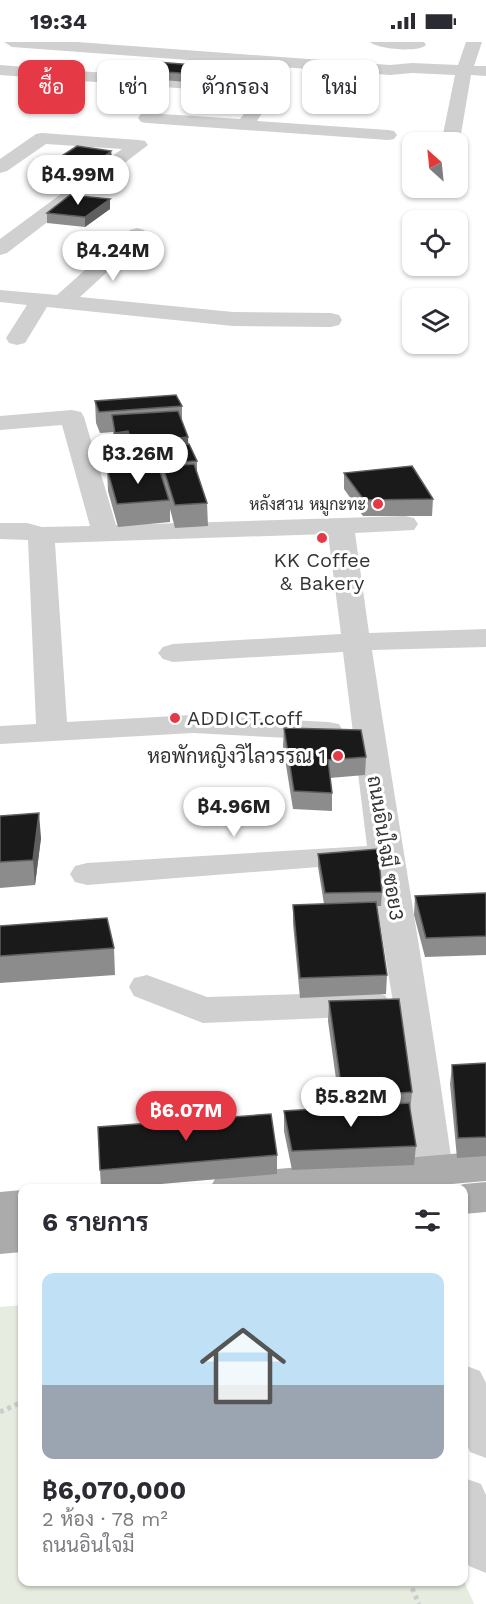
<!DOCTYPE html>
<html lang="th">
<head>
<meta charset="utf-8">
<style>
	body { margin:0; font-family:"Work Sans",Sarabun,sans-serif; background:#f7f7f7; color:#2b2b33; height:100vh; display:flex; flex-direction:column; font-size:22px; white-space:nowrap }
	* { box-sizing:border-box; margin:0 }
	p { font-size:20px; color:#7c7c81 }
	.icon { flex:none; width:33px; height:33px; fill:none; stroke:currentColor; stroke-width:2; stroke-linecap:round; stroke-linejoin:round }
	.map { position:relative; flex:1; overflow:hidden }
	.panel { position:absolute; left:18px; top:1142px; width:450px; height:402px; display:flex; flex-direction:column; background:#fff; border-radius:12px; box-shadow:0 2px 4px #0004 }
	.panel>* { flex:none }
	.hud { position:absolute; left:18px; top:18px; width:450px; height:54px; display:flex; gap:12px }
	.needle { width:39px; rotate:333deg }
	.fabs { position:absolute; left:402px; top:90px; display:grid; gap:12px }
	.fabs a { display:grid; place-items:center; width:66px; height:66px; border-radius:12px; background:#fff; box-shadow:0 2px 4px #0004; font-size:30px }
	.price { position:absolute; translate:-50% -51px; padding:0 14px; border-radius:21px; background:#fff; color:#222; font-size:20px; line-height:39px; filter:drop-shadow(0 2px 3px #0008) }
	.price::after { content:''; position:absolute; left:50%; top:36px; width:18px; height:14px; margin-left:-9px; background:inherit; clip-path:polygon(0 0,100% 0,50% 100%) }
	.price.selected { background:#e63946; color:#fff }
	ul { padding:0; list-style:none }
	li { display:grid; align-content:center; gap:12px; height:318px; padding:0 24px }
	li+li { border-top:2px solid #e1e1e2 }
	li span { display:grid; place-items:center; height:186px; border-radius:12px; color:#555 }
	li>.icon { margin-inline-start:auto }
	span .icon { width:108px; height:108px; fill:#fffc; stroke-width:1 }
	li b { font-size:26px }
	h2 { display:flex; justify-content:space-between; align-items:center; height:72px; padding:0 24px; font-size:26px }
	.pill { padding:0 21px; border-radius:12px; background:#fff; box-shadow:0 2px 4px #0004; font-size:21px; line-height:54px }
	.pill.selected { background:#e63946; color:#fff }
	.status { display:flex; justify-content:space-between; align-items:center; height:42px; padding:0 30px; background:#fff; direction:ltr }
	.status svg { height:16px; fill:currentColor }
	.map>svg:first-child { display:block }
	.green { fill:#e6ecdf }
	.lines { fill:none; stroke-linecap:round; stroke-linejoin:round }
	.path { stroke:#cdcdcd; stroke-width:5; stroke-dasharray:4 4; stroke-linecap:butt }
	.minor { fill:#d0d0d0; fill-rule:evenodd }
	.major { fill:#ababab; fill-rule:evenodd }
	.wall { fill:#8c8c8c }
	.shaded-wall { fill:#5f5f5f }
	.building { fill:#1a1a1a; stroke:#5f5f5f; stroke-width:1.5 }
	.poi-dot { fill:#e63946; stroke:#fff; stroke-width:2 }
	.labels { text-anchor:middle; stroke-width:6; stroke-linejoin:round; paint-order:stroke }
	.far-poi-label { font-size:16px; fill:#333; stroke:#fff; text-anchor:end }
	.poi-label { font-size:20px; fill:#333; stroke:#fff }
	.street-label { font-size:20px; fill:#333; stroke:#fff }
</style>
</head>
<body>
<div class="status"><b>19:34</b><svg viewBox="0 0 49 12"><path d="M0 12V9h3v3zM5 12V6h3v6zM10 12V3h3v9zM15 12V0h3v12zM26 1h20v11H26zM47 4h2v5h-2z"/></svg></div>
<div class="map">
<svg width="486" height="1562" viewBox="0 0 486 1562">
	<rect width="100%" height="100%" fill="#fff"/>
	<path class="green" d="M22,1263V1539H464L474,1562H0V1265Z"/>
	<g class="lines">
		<path class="path" d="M0,1370L22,1360
			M409,1539L419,1562"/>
		<path class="minor" d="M4,0H77L390,23L412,21L458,23L466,0H482L474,24H486V34L471,33L461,92L458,96H446L443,92L455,33L412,31L390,33L12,5Z
			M370,0H424L426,3C419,11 377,7 370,0Z
			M0,23L266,43L273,29L279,28L287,33L257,79L388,88L394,89L397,93L394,97L388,98L147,81L141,80L138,76L141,72L147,71L240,77L259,52L0,33Z
			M42,91L139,98L145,99L148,103L7,211L0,213V197L122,107L46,102L7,129L0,131V117L36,92Z
			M137,186L144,188L147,192L144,196L80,255L233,270L331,271L339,273L342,278L339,283L331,285L233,284L47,265L25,301L17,303L9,301L6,296L27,263L0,260V248L57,253L130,188Z
			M72,368L81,370L84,375L116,483L405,474L414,476L418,482L414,488L355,491L369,591L486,587V605L372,608C398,782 429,955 453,1129L447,1140L433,1144L419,1140L413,1129L393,960L370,821L87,843L75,840L70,832L75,824L87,821L367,804L343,610L173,620L163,617L158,611L163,605L173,602L341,592L328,492L55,501L67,680L193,673L328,680L339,682L343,689L339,696L328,698L193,691L0,702V684L36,682L28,498L0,497V481H27L42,485L90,484L62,383L0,388V374Z
			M147,933L207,955L372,950L385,953L390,962L385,971L372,974L203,981L134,954L129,945L134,936Z
			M464,1323L480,1329L486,1341V1416L470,1410L464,1397Z
			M464,1436L481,1442L486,1453V1531L469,1524L464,1513Z"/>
		<path class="major" d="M486,1109V1139L405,1146H210L216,1135L230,1131Z
			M486,1140V1170L464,1172V1146H450L464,1142Z
			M22,1148V1210L0,1212V1150Z"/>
	</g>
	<path class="wall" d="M151,29L232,35L223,43L151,37Z
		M111,109L112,118L92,134L51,130V121Z
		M110,167L85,185L47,181V171Z
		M95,359L182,364V380L188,403L197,419V430L207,461L208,484L175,486L170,467V480L118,485L108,449L107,427L129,425L128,411L116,412L113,390L100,391L96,381Z
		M344,431L433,457L432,474H363L344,447Z
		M284,686L366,715L365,733L330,736L332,751V769L293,767L283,704Z
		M0,774L41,796L35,843L0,846Z
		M318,812L382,850L381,864H377L387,933L386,952L300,956L293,882V863L324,862L318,825Z
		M486,851V913L425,915L414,873L415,854Z
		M0,884L114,906L115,933L0,941Z
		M329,959L412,1050L410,1070L416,1104L414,1123L292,1128L284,1089V1069L340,1066L328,979Z
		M486,1021V1114L457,1116L450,1042L452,1023Z
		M277,1113V1132L115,1146H101L100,1128Z"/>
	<path class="shaded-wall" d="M232,26V35L223,43V34Z
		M111,109L112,118L92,134V124Z
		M110,157V167L85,185V175Z
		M128,389V411L116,412L115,391Z
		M188,395L189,417L155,420V399Z
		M39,771L41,796L35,843L33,818Z"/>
	<path class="building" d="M157,20L232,26L223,34L151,29Z
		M77,104L111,109L92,124L51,121Z
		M70,153L110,157L85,175L47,171Z
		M176,353L182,364L99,370L95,359Z
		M178,369L188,395L155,399L148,395L130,396L128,389L115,391L112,373Z
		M189,402L197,419L134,423L129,409Z
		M194,422L207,461L175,463L163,425Z
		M158,423L169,458L117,462L107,427Z
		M412,424L433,457L364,458L344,431Z
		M284,686L361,688L366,715L328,718L332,751L294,749Z
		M39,771L33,818L0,820V774Z
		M378,807L382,850L325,851L318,812Z
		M486,851V894L426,896L415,854Z
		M376,860L387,933L300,936L293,863Z
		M107,876L114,906L0,914V884Z
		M399,957L412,1050L343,1056L329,959Z
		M486,1021V1095L458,1096L452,1023Z
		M409,1061L416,1104L292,1109L284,1069Z
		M271,1072L277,1113L100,1128L98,1085Z"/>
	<g class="poi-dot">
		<circle cx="378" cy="462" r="6"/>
		<circle cx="322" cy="496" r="6"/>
		<circle cx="175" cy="676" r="6"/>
		<circle cx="338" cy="714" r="6"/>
	</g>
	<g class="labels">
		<g class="far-poi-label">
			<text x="366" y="468">หลังสวน หมูกะทะ</text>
		</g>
		<g class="poi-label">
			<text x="322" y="525">KK Coffee<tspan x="322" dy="23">&amp; Bakery</tspan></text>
			<text x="187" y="683" text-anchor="start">ADDICT.coff</text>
			<text x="326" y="721" text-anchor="end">หอพักหญิงวิไลวรรณ 1</text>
		</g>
		<g class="street-label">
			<text transform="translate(386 806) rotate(81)" y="7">ถนนอินใจมี ซอย3</text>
		</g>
	</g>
</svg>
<div class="fabs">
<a><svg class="needle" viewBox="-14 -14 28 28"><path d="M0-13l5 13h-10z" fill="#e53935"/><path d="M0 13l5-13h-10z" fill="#7c7c81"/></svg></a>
<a><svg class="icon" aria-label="locate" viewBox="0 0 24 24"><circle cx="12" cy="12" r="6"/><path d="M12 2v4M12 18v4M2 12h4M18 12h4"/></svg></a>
<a><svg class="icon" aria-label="layers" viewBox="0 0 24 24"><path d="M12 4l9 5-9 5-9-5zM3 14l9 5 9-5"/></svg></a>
</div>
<b class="price" style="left:78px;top:164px">฿4.99M</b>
<b class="price" style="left:113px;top:240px">฿4.24M</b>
<b class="price" style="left:138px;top:443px">฿3.26M</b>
<b class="price" style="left:234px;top:796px">฿4.96M</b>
<b class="price" style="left:351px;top:1086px">฿5.82M</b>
<b class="price selected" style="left:186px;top:1100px">฿6.07M</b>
<div class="hud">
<a class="pill selected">ซื้อ</a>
<a class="pill">เช่า</a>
<a class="pill">ตัวกรอง</a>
<a class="pill">ใหม่</a>
</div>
<section class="panel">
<h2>6 รายการ<svg class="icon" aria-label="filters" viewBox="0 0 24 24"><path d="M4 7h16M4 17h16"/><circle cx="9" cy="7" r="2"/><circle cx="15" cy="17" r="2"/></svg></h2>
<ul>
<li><span style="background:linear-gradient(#bfe0f5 60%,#9aa5b1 0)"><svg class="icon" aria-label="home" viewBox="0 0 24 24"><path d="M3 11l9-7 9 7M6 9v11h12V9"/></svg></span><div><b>฿6,070,000</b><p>2 ห้อง · 78 m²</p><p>ถนนอินใจมี</p></div></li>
</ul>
</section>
</div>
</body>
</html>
